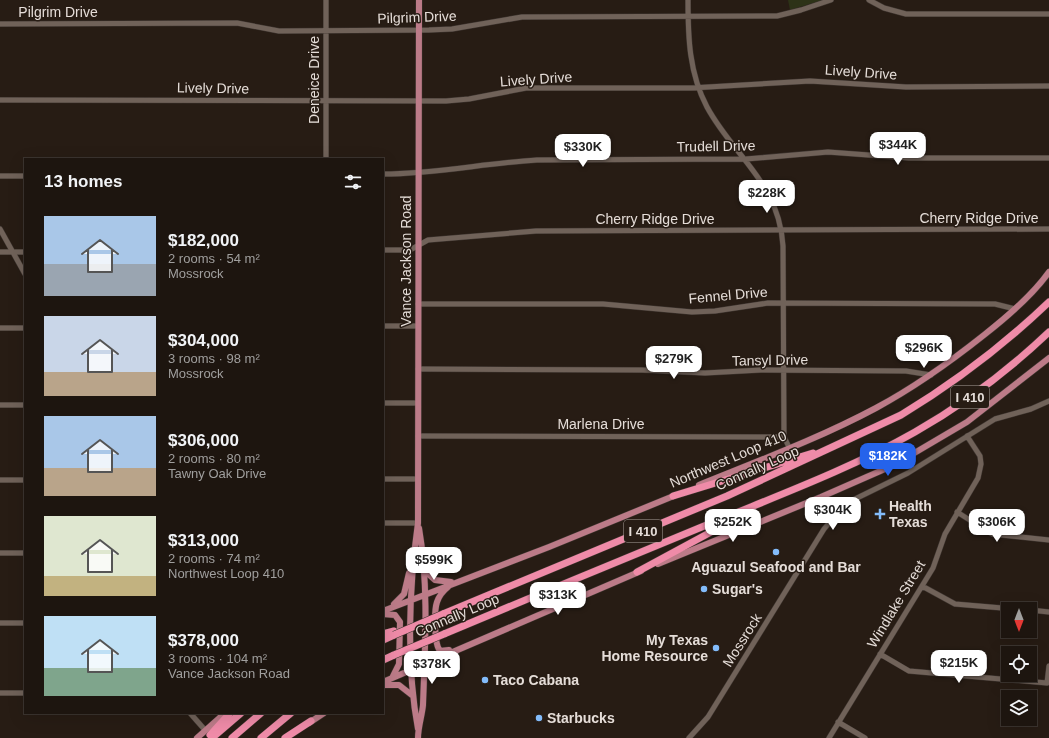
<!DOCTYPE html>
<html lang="en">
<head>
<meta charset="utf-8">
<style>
	body { margin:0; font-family:Arial,sans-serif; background:#2a221d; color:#f1f3f6; height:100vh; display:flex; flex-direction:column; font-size:15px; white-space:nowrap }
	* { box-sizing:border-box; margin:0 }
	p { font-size:13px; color:#a09f9e }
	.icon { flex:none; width:22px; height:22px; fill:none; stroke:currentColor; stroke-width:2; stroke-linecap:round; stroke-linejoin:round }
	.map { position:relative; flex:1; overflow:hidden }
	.sheet { position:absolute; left:24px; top:158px; width:360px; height:556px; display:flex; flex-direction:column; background:#1d150f; border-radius:0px; box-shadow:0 4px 16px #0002,0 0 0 1px #3b342f }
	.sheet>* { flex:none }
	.needle { width:26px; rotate:180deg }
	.controls { position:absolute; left:1001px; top:602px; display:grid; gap:8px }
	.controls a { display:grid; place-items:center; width:36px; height:36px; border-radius:0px; background:#1d150f; box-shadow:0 4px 16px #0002,0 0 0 1px #3b342f; font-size:20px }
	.price { position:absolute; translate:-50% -34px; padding:0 9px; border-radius:8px; background:#fff; color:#222; font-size:13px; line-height:26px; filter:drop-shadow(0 1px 2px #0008) }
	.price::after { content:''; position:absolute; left:50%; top:24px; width:12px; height:9px; margin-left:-6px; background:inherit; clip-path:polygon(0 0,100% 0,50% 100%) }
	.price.on { background:#2563eb; color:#fff }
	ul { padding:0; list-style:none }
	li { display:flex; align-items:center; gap:12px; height:100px; padding:0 20px }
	li span { display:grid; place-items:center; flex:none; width:112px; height:80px; border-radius:0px; color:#555 }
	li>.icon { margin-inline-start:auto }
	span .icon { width:48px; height:48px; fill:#fffc; stroke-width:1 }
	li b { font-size:17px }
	h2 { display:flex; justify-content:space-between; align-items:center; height:48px; padding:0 20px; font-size:17px }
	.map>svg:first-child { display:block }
	.green { fill:#2d3217 }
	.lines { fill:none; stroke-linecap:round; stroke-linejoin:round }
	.minor-casing { stroke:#3f3631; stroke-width:6 }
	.major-casing { stroke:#3f3631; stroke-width:7 }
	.highway-casing { stroke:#3f3631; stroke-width:8 }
	.minor { stroke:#706259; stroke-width:5 }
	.major { stroke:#bc7b88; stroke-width:6 }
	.highway { stroke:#ef8ba8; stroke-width:7 }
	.highway-bridge-casing { stroke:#3f3631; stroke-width:8; stroke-linecap:butt }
	.highway-bridge { stroke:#ef8ba8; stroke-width:7 }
	.poi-dot { fill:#83bcfb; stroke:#271c14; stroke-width:1.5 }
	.labels { text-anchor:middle; stroke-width:3; stroke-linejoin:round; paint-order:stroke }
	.shield { fill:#271c14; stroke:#aca39d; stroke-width:1 }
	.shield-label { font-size:13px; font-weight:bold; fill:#e5ddd8 }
	.street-label { font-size:14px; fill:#e5ddd8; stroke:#271c14 }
	.poi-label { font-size:14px; font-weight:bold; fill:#e5ddd8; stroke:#271c14; text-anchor:start }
</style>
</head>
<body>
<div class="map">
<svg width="1049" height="738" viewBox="0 0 1049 738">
	<rect width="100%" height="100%" fill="#271c14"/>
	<path class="green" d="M788,0H823L790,10Z"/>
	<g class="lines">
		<g class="minor-casing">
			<path id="minor" d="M326,0V159
				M688,0C688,37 689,73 707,107C734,157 779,182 783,246L784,437L789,447
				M869,0L884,8L906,14H1049
				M0,24L237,23L279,31L429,30L452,29L522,17L777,16L801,10L831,0
				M0,100L446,101L469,99L526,88H691L810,81L906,87L1049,86
				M383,174C435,174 485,163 537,160L746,159L828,152L909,158H1049
				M0,176H25
				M0,229L25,274
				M383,250H410L428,240L536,231L1049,229
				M0,252H25
				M418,304H603L692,312L715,311L768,303L995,304L1015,309
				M383,326H418
				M0,328H25
				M418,369L642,370L705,373L761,370L906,371L931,375
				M383,403H418
				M0,405H25
				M418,436L784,437
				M383,479H418
				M0,480H25
				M821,497L833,518
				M957,512L992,534L1049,540
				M383,523H418
				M0,553H25
				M922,586L955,604L1014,609
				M1030,610L1049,612
				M0,623H25
				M880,654L909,671L1047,683L1049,666
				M0,693H25
				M190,713L205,730
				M838,722L865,738
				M689,738L708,717L824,529L841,509L853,500L908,473L995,419L1031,409L1049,401
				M829,738L933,568L945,534L978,478L981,464L980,456L967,436"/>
		</g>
		<g class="major-casing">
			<path id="major" d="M699,485C758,461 820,438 876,408C915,387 950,362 984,335C1007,317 1032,296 1049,272
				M658,564L821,497L894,465L967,422L1049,358
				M424,570L435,580L451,582
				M448,587C443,591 439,596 437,602C434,611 434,644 440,651L449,650
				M394,604L404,594L409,573
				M383,611L549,547L676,495
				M383,614L395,615L400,622L399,664L392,678
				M383,682L641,571
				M383,685H399L413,696
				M309,723L324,713
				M418,729C406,665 409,587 418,523L419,0
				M197,738L225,713
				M418,738C418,727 422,716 423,705C425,647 429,586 419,528"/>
		</g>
		<g class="highway-casing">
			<path id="highway" d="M673,496L813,453
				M637,572L748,512
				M443,614L727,496L901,415C954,383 1004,345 1049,302
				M383,634L394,631
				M444,634C532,597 621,560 709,524C779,495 850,469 915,432C964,404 1009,370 1049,332
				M383,640L394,635
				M383,660L394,655
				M210,735L230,713
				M212,738L241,713
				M232,738L261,713
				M261,738L291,713
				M285,738L311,721"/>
		</g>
		<use href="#minor" class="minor"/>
		<use href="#major" class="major"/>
		<use href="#highway" class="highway"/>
		<g class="highway-bridge-casing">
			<path id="highway-bridge" d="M394,635L443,614
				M394,655L444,634"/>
		</g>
		<use href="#highway-bridge" class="highway-bridge"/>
	</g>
	<g class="poi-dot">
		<path d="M878 508h4v4h4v4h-4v4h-4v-4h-4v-4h4z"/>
		<circle cx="776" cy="552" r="4"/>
		<circle cx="704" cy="589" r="4"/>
		<circle cx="716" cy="648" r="4"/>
		<circle cx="485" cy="680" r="4"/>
		<circle cx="539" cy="718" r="4"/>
	</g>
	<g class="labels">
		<g class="shield">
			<rect x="951" y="386" width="38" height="22" rx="3"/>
			<rect x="624" y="520" width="38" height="22" rx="3"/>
		</g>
		<g class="shield-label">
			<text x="970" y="402">I 410</text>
			<text x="643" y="536">I 410</text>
		</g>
		<g class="street-label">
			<text x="58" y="17">Pilgrim Drive</text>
			<text transform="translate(417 17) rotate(-2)" y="5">Pilgrim Drive</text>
			<text transform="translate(861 72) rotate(4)" y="5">Lively Drive</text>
			<text transform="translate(536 79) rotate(-4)" y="5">Lively Drive</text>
			<text transform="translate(314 80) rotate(-90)" y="5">Deneice Drive</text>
			<text transform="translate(213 88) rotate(1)" y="5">Lively Drive</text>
			<text transform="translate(716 146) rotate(-1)" y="5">Trudell Drive</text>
			<text x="979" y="223">Cherry Ridge Drive</text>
			<text x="655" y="224">Cherry Ridge Drive</text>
			<text transform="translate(406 261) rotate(-90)" y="5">Vance Jackson Road</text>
			<text transform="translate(728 295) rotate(-5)" y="5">Fennel Drive</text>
			<text transform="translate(770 360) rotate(-1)" y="5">Tansyl Drive</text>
			<text x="601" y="429">Marlena Drive</text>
			<text transform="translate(728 459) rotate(-23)" y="5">Northwest Loop 410</text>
			<text transform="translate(757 468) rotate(-24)" y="5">Connally Loop</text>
			<text transform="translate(896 604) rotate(-59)" y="5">Windlake Street</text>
			<text transform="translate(457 615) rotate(-23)" y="5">Connally Loop</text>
			<text transform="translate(742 640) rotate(-58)" y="5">Mossrock</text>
		</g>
		<g class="poi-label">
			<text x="889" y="511">Health<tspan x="889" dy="16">Texas</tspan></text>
			<text x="776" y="572" text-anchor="middle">Aguazul Seafood and Bar</text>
			<text x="712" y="594">Sugar's</text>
			<text x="708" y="645" text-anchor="end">My Texas<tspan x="708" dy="16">Home Resource</tspan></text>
			<text x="493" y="685">Taco Cabana</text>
			<text x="547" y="723">Starbucks</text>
		</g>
	</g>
</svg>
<div class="controls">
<a><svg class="needle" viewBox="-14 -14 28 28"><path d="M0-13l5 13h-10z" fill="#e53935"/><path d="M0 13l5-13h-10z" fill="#a09f9e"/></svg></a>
<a><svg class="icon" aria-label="locate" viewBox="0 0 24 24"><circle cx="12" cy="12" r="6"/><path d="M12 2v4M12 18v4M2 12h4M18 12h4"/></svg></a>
<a><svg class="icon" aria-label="layers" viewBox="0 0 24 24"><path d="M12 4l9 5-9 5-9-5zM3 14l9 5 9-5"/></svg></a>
</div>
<b class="price" style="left:898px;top:166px">$344K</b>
<b class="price" style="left:583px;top:168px">$330K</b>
<b class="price" style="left:767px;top:214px">$228K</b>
<b class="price" style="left:924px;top:369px">$296K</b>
<b class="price" style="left:674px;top:380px">$279K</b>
<b class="price on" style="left:888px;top:477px">$182K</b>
<b class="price" style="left:833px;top:531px">$304K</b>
<b class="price" style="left:733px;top:543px">$252K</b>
<b class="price" style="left:997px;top:543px">$306K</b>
<b class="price" style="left:434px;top:581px">$599K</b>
<b class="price" style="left:558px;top:616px">$313K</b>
<b class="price" style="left:959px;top:684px">$215K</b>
<b class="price" style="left:432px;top:685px">$378K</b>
<section class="sheet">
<h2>13 homes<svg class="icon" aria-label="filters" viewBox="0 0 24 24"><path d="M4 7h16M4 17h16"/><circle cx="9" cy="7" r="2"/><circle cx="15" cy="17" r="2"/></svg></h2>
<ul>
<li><span style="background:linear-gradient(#a9c7e8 60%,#9aa5b1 0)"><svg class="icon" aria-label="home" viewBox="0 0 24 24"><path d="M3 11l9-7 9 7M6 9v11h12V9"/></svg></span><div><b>$182,000</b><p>2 rooms · 54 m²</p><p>Mossrock</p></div></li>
<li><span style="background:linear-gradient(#c9d6e8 70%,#b9a48a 0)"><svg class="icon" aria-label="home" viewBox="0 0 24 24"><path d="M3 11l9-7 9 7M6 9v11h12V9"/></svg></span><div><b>$304,000</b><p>3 rooms · 98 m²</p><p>Mossrock</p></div></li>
<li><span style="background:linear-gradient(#a9c7e8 65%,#b9a48a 0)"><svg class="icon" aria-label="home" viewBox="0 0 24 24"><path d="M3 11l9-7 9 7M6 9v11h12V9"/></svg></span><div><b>$306,000</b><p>2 rooms · 80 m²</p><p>Tawny Oak Drive</p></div></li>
<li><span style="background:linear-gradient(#dfe7d0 75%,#c2b280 0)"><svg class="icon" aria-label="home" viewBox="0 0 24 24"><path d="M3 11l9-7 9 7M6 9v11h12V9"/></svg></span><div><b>$313,000</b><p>2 rooms · 74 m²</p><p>Northwest Loop 410</p></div></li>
<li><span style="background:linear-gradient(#bfe0f5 65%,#7fa58c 0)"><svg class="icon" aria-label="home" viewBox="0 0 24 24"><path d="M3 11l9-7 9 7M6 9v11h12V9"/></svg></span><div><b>$378,000</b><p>3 rooms · 104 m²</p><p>Vance Jackson Road</p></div></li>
</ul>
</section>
</div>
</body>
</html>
